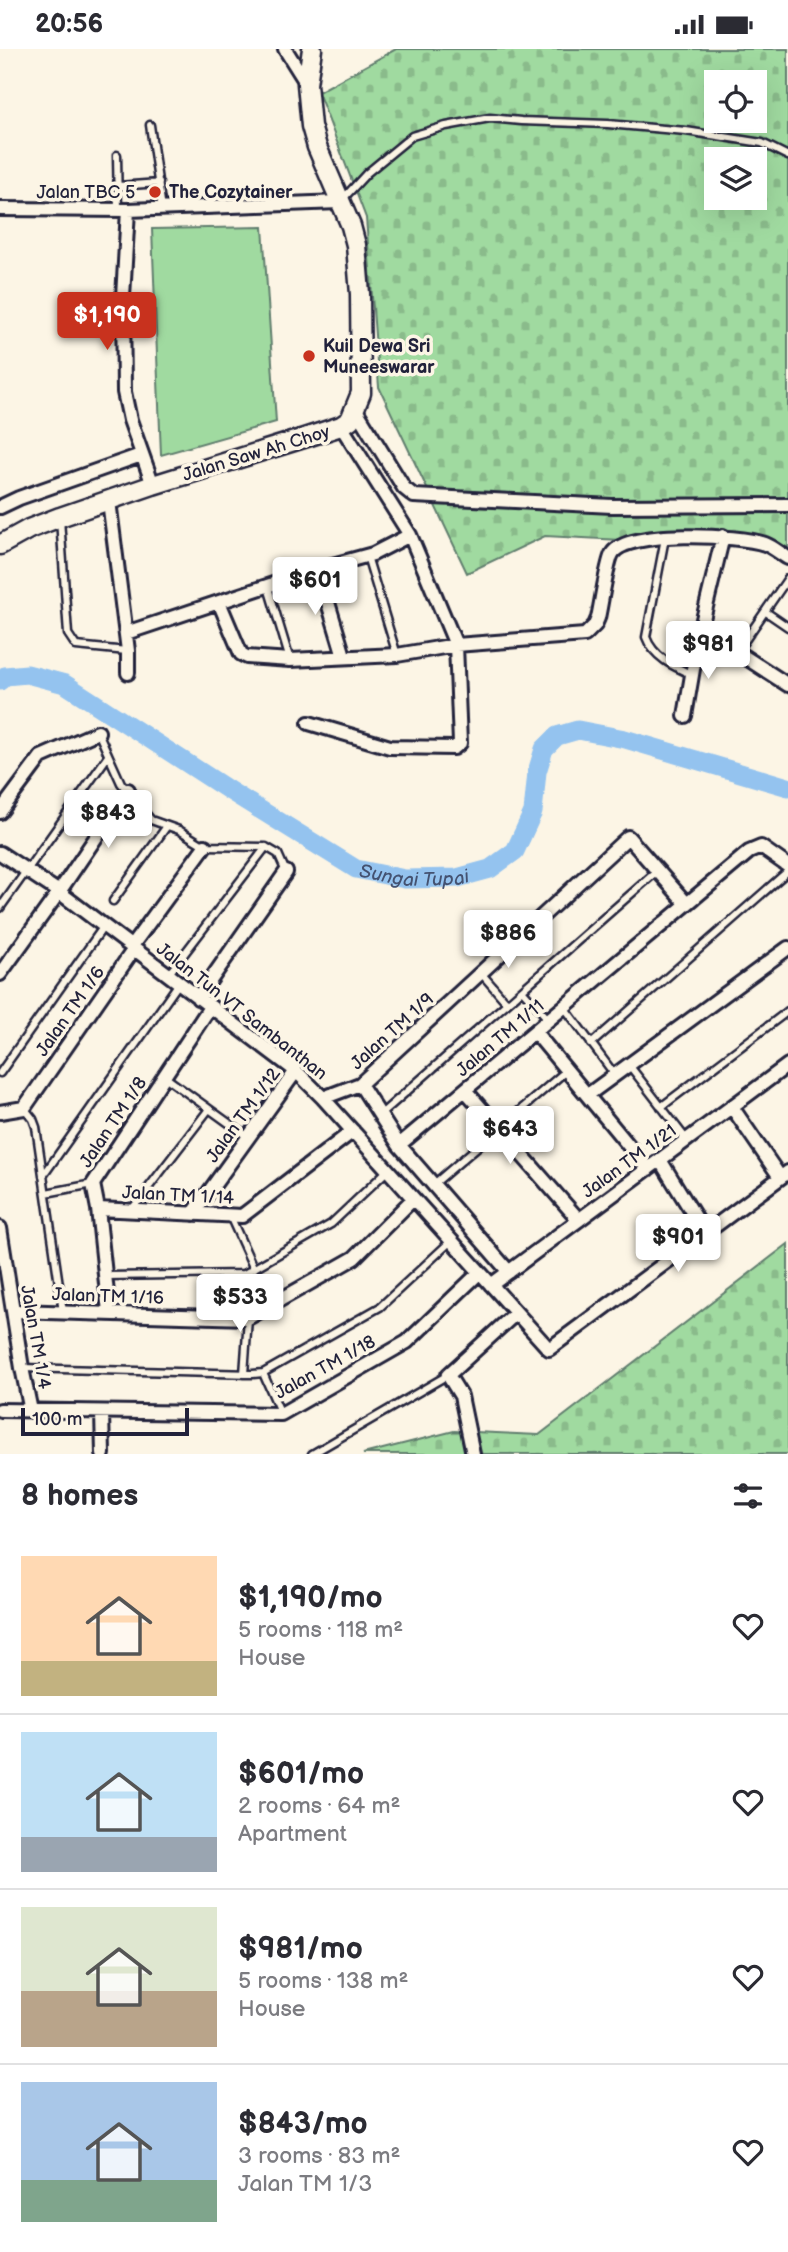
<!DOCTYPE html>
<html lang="en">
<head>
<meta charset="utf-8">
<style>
	body { margin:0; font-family:"Balsamiq Sans",sans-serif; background:#f2f2f3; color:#2b2b33; height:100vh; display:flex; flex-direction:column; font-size:26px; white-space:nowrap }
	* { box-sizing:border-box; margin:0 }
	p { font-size:23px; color:#7c7c81 }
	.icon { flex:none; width:38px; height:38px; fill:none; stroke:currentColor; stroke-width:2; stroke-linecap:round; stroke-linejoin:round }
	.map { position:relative; height:1405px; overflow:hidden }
	.details { display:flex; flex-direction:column; background:#fff; flex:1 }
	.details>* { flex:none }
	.buttons { position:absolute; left:704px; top:21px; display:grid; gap:14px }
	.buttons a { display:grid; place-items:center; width:63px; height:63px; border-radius:0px; background:#fff; box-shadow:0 7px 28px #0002; font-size:35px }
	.scale { position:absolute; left:21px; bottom:18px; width:168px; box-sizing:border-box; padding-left:7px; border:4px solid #22223b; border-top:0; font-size:19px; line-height:24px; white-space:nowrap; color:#22223b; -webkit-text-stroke:5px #fcf5e5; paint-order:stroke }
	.price { position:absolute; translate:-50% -60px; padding:0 16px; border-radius:7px; background:#fff; color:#222; font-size:23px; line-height:46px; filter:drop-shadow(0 2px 4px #0008) }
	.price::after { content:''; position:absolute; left:50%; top:42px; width:21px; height:16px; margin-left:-10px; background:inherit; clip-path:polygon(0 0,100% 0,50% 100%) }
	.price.current { background:#c8321e; color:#fff }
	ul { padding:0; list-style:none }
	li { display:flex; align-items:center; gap:21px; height:175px; padding:0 21px }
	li+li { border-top:2px solid #e1e1e2 }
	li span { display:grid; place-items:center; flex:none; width:196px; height:140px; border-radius:0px; color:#555 }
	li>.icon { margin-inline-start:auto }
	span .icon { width:84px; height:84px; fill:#fffc; stroke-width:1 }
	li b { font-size:30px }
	h2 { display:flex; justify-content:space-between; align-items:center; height:84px; padding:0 21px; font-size:30px }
	.status { display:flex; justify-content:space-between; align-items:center; height:49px; padding:0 35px; background:#fff; direction:ltr }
	.status svg { height:19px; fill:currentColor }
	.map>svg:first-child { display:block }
	.cemetery { fill:url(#cemetery-stones); stroke:#617e6e; stroke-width:2; fill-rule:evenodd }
	.pitch { fill:#a0daa0; stroke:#617e6e; stroke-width:2 }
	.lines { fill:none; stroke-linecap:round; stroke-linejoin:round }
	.river { stroke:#94c3ef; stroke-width:19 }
	.lane-casing { stroke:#22223b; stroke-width:11 }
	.street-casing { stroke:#22223b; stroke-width:18 }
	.secondary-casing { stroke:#22223b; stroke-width:23 }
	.lane { stroke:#fcf5e5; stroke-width:6 }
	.street { stroke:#fcf5e5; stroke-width:12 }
	.secondary { stroke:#fcf5e5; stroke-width:18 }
	.poi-dot { fill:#c8321e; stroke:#fcf5e5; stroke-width:2.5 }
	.labels { text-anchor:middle; stroke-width:7; stroke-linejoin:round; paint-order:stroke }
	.street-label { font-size:18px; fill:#22223b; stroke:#fcf5e5 }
	.poi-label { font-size:18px; font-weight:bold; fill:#22223b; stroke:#fcf5e5; text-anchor:start }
	.water-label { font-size:19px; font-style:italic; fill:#445271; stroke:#fcf5e5 }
</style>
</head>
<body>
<div class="status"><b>20:56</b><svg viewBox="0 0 49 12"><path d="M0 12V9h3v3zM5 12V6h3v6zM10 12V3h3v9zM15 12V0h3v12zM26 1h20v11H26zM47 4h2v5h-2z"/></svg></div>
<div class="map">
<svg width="788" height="1405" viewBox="0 0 788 1405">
	<defs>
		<pattern id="cemetery-stones" width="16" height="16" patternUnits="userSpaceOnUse" patternTransform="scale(1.75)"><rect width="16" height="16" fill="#a0daa0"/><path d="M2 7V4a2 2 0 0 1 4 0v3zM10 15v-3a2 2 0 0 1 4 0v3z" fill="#8abb8b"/></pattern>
	</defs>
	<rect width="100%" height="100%" fill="#fcf5e5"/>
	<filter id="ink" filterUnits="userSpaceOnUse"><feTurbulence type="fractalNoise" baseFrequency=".0143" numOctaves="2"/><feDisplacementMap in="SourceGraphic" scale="14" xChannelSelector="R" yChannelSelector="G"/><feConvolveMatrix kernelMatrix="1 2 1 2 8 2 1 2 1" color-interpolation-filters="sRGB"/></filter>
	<g filter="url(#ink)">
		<path class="cemetery" d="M396,0H788V501L761,489L702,481L654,484L621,491L545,487L467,524L379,338L366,169L318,43ZM716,33H754V72H716ZM716,110H754V149H716Z
			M788,1195V1405H363L454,1382L539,1386Z"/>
		<path class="pitch" d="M263,178L276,373L161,406L152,180Z"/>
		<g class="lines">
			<path class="river" id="s1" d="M0,632L5,627L27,625L65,635L230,742L356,820L405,830L457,829L490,820L515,802L533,763L537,723L544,700L557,687L578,681L625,690L788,738"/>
			<g class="lane-casing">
				<path id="lane" d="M150,76L162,160
					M117,106L118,161
					M118,137L159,134
					M342,151L367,124L412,87L446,77L490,69L521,72L608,75L686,82L762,94L788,107
					M60,470L68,585L76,597L127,602
					M665,489L646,588C653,608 674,618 693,626
					M367,507L397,606
					M268,538L290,611
					M766,563L788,578
					M737,603L788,529
					M98,683L121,734L151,771L179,781L205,797L266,798L278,805L286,823
					M113,852L167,777
					M0,859L108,707
					M481,924L507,954
					M168,926L266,798
					M522,941L549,971
					M564,958L615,1026
					M591,995L788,822
					M629,1016L687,1091
					M0,1024L104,877
					M165,1028L248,1088
					M661,1058L788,962
					M24,1059L33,1070L36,1078L63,1263
					M380,1066L657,822
					M43,1127L179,934
					M434,1135L567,1021
					M46,1144L93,1135
					M132,1160L209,1060
					M230,1167L254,1220
					M106,1227L244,1225L331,1175L388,1121
					M239,1269V1225
					M22,1319L253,1325L263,1324L380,1258L451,1192
					M263,1324L281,1365
					M244,1325L248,1269
					M312,1405L448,1326"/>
			</g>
			<g class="street-casing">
				<path id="street" d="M285,0L307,35
					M0,160L128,161L340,153
					M128,161L123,248L124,343L130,371L153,436
					M356,361L404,439L414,447L612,457L788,456
					M109,452L128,602V624
					M0,458L19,449L141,406
					M318,520L344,607
					M219,553L241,605L247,608L290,611L397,606L456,596L585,586L595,576L598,569C601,556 607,514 612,505C626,480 740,486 765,495C773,498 781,505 788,509
					M126,584L318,520L373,505L410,486
					M698,591L737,603L788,636
					M685,667L698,591L723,487
					M309,674L390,698L454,699L460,694L456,596L410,486L341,377
					M0,763L41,708L98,683
					M0,804L59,843L296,1022L323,1049L549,1300L788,1123
					M131,898L205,797
					M0,925L59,843L128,741
					M198,949L286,823
					M535,983L648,1120
					M360,1035L399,1096L509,1223
					M465,1041L579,1171
					M589,1045L788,899
					M323,1049L360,1035L628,788L686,854
					M732,1058L780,1128
					M0,1063L24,1059L134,900
					M399,1096L749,803L761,798L788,817
					M660,1111L705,1184
					M98,1160L242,1167L353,1082
					M193,1165L296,1022
					M0,1179L22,1319L31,1362
					M491,1236L788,1016
					M14,1262L248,1269L354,1209L413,1150
					M109,1263L98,1160L93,1135L210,958
					M0,1361L281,1365L407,1293L479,1224
					M102,1363L103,1405
					M473,1405L461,1347L448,1326L516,1264"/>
			</g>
			<g class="secondary-casing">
				<path id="secondary" d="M0,496L29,480L60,468L153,436L304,389L341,377L350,371L361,344L360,245L356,196L351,177L317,98L311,77L307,35L312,0"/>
			</g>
			<use href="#lane" class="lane"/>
			<use href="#street" class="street"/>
			<use href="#secondary" class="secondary"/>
		</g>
	</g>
	<g class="poi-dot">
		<circle cx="155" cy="143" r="7"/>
		<circle cx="309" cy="307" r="7"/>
	</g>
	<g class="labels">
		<g class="street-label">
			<text x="86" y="149">Jalan TBC 5</text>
			<text transform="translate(256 404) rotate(-17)" y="6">Jalan Saw Ah Choy</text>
			<text transform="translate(70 962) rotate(-55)" y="6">Jalan TM 1/6</text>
			<text transform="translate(242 962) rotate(38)" y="6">Jalan Tun VT Sambanthan</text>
			<text transform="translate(392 982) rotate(-42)" y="6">Jalan TM 1/9</text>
			<text transform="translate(500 989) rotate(-40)" y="6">Jalan TM 1/11</text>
			<text transform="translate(243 1066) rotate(-54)" y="6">Jalan TM 1/12</text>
			<text transform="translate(113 1073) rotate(-56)" y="6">Jalan TM 1/8</text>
			<text transform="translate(629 1112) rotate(-36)" y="6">Jalan TM 1/21</text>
			<text transform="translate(178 1146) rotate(3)" y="6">Jalan TM 1/14</text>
			<text transform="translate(108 1247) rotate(2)" y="6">Jalan TM 1/16</text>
			<text transform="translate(36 1288) rotate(80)" y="6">Jalan TM 1/4</text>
			<text transform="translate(325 1318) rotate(-29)" y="6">Jalan TM 1/18</text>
		</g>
		<g class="poi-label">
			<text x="169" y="149">The Cozytainer</text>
			<text x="323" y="303">Kuil Dewa Sri<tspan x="323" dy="21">Muneeswarar</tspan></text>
		</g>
		<g class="water-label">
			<text dy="7" stroke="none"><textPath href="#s1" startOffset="472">Sungai Tupai</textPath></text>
		</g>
	</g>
</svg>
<div class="buttons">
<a><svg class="icon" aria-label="locate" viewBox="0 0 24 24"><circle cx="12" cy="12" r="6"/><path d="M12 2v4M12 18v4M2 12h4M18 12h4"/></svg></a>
<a><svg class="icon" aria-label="layers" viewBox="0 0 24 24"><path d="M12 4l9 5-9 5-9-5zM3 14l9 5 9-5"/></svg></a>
</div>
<div class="scale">100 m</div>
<b class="price current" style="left:107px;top:303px">$1,190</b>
<b class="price" style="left:315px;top:568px">$601</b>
<b class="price" style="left:708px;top:632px">$981</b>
<b class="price" style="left:108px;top:801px">$843</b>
<b class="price" style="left:508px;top:921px">$886</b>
<b class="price" style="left:510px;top:1117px">$643</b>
<b class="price" style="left:678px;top:1225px">$901</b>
<b class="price" style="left:240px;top:1285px">$533</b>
</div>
<section class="details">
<h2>8 homes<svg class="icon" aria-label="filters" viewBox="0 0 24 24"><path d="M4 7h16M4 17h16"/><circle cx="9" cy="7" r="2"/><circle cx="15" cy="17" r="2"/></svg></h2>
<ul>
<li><span style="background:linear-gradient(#ffd9b3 75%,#c2b280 0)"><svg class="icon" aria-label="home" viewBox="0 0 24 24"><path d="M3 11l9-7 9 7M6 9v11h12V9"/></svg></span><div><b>$1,190/mo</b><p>5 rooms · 118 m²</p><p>House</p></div><svg class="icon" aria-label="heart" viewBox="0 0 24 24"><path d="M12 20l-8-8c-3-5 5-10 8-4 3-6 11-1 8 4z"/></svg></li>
<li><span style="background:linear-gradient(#bfe0f5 75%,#9aa5b1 0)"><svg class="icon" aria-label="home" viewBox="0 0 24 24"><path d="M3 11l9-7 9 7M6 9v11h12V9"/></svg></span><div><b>$601/mo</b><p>2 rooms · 64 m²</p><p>Apartment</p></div><svg class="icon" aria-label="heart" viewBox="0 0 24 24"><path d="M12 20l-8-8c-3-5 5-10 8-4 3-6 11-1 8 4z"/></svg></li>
<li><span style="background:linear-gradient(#dfe7d0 60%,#b9a48a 0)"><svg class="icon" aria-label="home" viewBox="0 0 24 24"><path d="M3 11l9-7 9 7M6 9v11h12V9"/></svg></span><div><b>$981/mo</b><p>5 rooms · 138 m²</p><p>House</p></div><svg class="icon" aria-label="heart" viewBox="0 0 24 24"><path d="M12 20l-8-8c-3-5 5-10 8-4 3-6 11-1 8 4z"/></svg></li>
<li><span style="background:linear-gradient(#a9c7e8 70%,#7fa58c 0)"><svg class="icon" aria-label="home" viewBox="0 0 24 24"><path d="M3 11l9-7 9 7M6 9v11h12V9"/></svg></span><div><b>$843/mo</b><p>3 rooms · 83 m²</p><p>Jalan TM 1/3</p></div><svg class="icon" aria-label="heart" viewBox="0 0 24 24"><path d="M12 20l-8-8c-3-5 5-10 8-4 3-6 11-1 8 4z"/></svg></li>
</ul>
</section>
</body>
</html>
